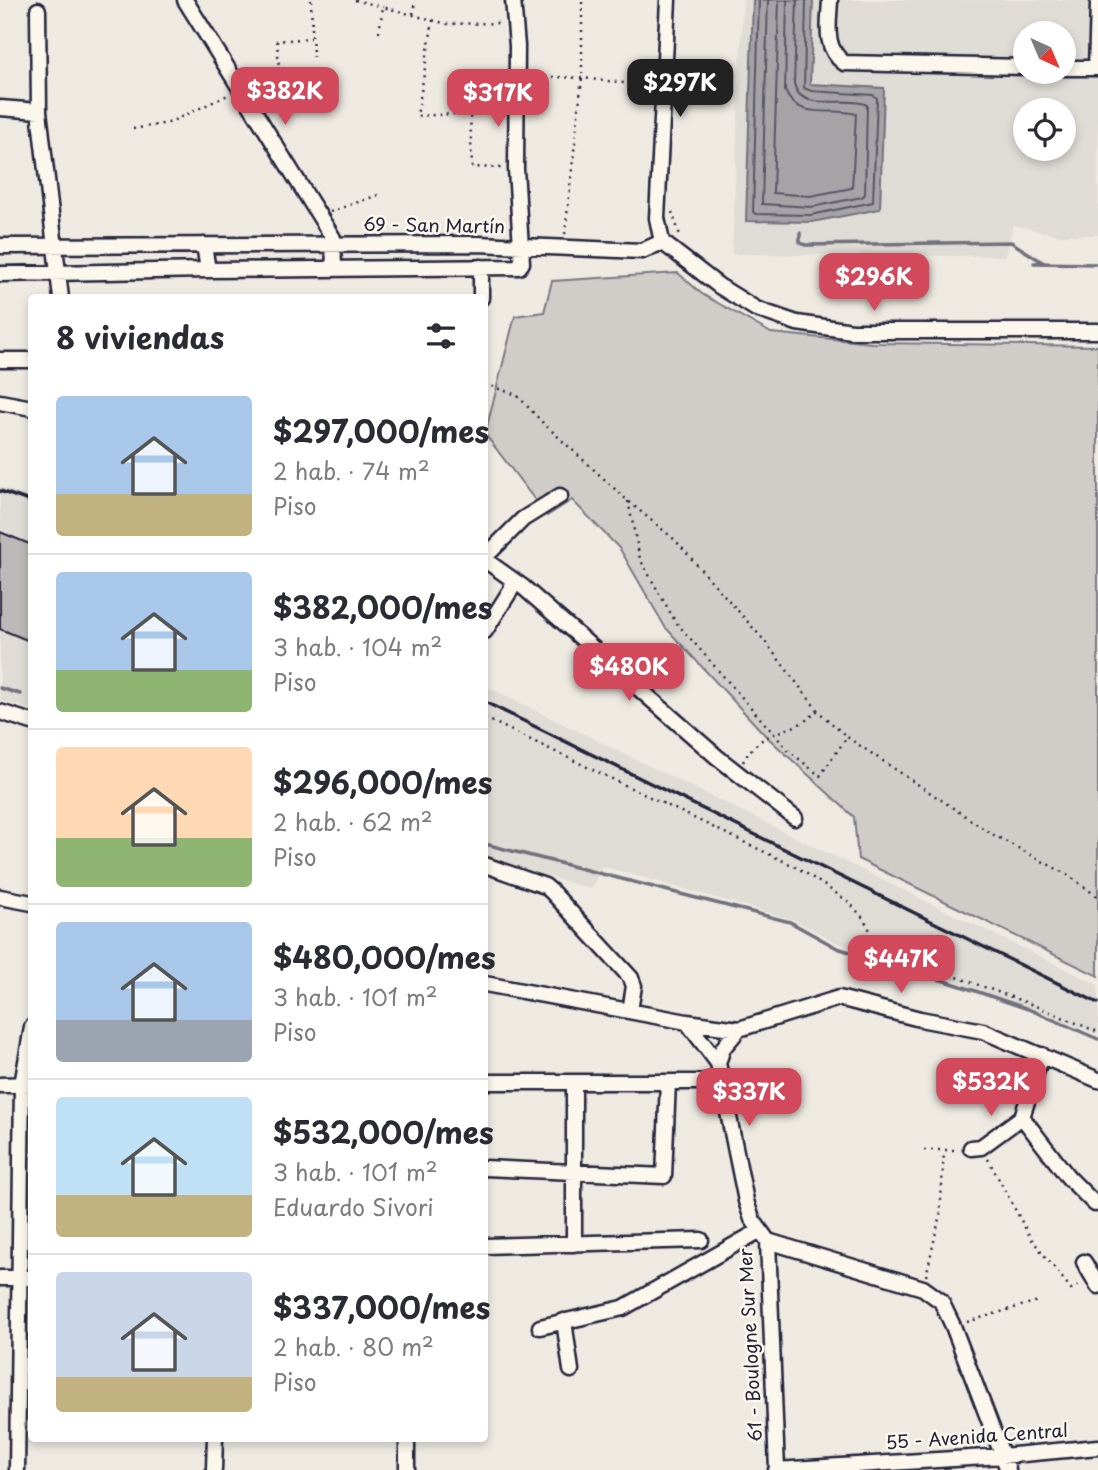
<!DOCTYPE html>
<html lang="es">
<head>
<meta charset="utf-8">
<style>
	body { margin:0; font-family:"Playpen Sans",sans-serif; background:#f7f7f7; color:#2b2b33; height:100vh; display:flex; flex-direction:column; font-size:26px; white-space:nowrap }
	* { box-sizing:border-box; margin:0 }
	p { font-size:23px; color:#7c7c81 }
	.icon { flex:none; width:38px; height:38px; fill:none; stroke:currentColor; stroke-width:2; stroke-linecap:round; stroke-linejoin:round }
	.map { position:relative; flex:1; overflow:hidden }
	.side { position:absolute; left:28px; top:294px; width:460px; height:1148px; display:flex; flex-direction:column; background:#fff; border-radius:7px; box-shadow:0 4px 10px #0003 }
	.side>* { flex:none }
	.needle { width:46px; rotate:136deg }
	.fabs { position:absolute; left:1013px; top:21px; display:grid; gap:14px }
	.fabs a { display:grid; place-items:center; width:63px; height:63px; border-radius:50%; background:#fff; box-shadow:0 4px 10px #0003; font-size:35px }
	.price { position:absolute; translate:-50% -60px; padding:0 16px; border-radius:14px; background:#d1495b; color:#fff; font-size:23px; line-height:46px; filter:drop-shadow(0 2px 4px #0008) }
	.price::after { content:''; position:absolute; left:50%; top:42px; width:21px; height:16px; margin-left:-10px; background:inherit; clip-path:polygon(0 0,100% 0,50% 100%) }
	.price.active { background:#222; color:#fff }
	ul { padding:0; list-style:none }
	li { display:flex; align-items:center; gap:21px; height:175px; padding:0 28px }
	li+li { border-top:2px solid #e1e1e2 }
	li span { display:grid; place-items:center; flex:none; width:196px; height:140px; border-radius:7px; color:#555 }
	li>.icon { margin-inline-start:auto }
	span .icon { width:84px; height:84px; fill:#fffc; stroke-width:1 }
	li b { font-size:30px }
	h2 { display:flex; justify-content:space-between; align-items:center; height:84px; padding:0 28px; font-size:30px }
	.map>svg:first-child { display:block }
	.built { fill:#dfdbd5; fill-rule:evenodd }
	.green { fill:#d0cdc9; stroke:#797882; stroke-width:2 }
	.water { fill:#a6a3a7; stroke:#716f7c; stroke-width:2 }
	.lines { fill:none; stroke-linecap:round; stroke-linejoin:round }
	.shore { stroke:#575666; stroke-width:2 }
	.stream { stroke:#716f7c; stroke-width:3.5 }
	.building { fill:#bcb8b8; stroke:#22223b; stroke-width:2 }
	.minor-casing { stroke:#22223b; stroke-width:19 }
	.path { stroke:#22223b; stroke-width:2.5; stroke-dasharray:2 5; stroke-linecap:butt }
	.minor { stroke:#fbf7ec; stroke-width:14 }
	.rail { stroke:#22223b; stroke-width:3.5 }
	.labels { text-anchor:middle; stroke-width:5; stroke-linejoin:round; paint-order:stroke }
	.street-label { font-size:18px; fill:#22223b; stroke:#fbf7ec }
</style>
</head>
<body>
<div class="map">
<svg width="1098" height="1470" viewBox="0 0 1098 1470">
	<rect width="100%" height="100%" fill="#eeeae2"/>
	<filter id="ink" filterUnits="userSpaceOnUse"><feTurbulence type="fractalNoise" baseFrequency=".0143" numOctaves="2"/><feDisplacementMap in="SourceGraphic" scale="14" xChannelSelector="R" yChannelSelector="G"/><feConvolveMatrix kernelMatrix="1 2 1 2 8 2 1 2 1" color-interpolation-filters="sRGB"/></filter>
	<g filter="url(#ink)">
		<path class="built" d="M743,0H1098V235H1059L1013,225L1005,256L732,254ZM1026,33H1064V72H1026ZM1026,110H1064V149H1026Z
			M0,487L31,498V710L0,700Z
			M485,686L1098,985V1032L1096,1034L930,971L840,944L795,920L602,866L591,889L485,857Z"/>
		<path class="green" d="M678,273L702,294L771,333L872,343L1098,346V976L858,859L854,817L765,735L665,627L620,549L572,500L547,516L485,434L515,316L544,312L552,281Z"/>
		<path class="water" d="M753,0H813L810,84L884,88L880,209L812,222L746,221Z"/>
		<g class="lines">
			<path class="shore" d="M759,0L753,212L756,214L811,215L873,202L877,98L873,95L811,91L804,88L806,0
				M768,0L762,204L811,207L862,197L865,194L867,105C847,95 799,114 794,83L797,0
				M779,0L773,193L810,196L852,188L856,114C832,107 798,121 785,91L787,0"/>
			<path class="stream" d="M800,233V242L805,245L1011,242L1044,263
				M1034,263L1098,264
				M0,688L20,694
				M485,844L790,922L837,948L958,985L1028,1009L1098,1039"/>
		</g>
		<path class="building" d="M0,532L32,545V642L0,629Z"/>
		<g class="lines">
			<g class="minor-casing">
				<path id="minor" d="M185,0L333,238L334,268
					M668,0L657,218L662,242L719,286L756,309L797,323L852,331H1098
					M830,0C829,24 823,47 844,63L1026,67
					M38,10L39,111L61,298
					M1064,68H1098
					M1096,68L1098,4
					M0,108L39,111
					M0,246L478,244L642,251L662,242
					M208,270L519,267L522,263L516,169L517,46L513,0
					M0,274L208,270L204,245
					M481,298V267
					M0,360H32
					M0,402L32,408
					M485,557L523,519L560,496
					M485,560L523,587L717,757L795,818
					M485,631L512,588L511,579
					M0,712L32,722
					M485,865L545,886L552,892L631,978L634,986L630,1011
					M0,897L32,903
					M485,984L687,1022L718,1063L746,1201L752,1219L768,1241L777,1470
					M687,1022L739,1029L839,998L920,1019L983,1031L1098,1080
					M1042,1055L1022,1117L1068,1177L1095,1204
					M718,1063L723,1048L739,1029
					M485,1082H723
					M0,1085L30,1084
					M971,1148L981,1147L1022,1117
					M485,1168L664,1176L668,1082
					M768,1241L923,1288L941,1301L953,1326L1008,1470
					M574,1244V1083
					M485,1246L701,1240
					M1084,1262L1098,1286
					M0,1278H32
					M564,1321L571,1370
					M540,1327L623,1308L759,1231
					M17,1470L22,1085L32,1027
					M214,1470L215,1438
					M407,1470V1438
					M776,1470L1002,1456L1098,1447"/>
			</g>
			<path class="path" d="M311,0L313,57
				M355,0L383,7
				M413,14L415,0
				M433,20L417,116L470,113L472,167L502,168
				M379,32L383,7L447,24L501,23
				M531,76L582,78L650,86
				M251,80L259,74L279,68L277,41L311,38
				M270,110L278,106L315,102
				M133,129L168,123L228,95
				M330,212L381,194
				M672,212L681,238
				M565,234L582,78V0
				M485,384L517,395L542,422L628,501L675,540L763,639L819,712L847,737L992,834L1068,875L1098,897
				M628,501L640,559L675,621L788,750L820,776L847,737
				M485,718L798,868L849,902L864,919L875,940L889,952L1033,1005L1098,1032
				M743,762C763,724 792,738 818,710
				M924,1150H957
				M988,1159L1030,1237L1071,1289L1082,1283
				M926,1276L940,1215L944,1152
				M967,1322L1038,1301"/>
			<use href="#minor" class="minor"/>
			<path class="rail" d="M0,491L32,502
				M485,702L1098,1003"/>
		</g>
	</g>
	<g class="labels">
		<g class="street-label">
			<text transform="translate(434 226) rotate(1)" y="6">69 - San Martín</text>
			<text transform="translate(751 1345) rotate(-93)" y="6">61 - Boulogne Sur Mer</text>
			<text transform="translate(977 1437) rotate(-4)" y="6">55 - Avenida Central</text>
		</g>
	</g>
</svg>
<div class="fabs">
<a><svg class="needle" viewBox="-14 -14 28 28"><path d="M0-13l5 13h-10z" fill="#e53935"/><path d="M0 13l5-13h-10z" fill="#7c7c81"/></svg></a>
<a><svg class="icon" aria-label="locate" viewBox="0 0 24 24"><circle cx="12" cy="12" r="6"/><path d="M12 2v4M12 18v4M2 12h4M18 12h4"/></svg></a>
</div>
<b class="price active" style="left:680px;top:119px">$297K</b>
<b class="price" style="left:285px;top:127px">$382K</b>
<b class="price" style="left:498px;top:129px">$317K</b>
<b class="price" style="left:874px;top:313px">$296K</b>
<b class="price" style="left:629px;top:703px">$480K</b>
<b class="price" style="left:901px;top:995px">$447K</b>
<b class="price" style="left:991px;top:1118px">$532K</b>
<b class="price" style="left:749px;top:1128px">$337K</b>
<section class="side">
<h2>8 viviendas<svg class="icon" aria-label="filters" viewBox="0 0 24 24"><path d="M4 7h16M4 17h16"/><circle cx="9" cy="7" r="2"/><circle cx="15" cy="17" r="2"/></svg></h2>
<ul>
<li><span style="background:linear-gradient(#a9c7e8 70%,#c2b280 0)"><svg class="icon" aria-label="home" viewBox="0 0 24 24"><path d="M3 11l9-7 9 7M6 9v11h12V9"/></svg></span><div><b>$297,000/mes</b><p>2 hab. · 74 m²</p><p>Piso</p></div></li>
<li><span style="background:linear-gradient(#a9c7e8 70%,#8fb573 0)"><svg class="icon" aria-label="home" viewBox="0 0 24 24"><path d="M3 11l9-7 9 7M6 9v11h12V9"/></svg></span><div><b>$382,000/mes</b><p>3 hab. · 104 m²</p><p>Piso</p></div></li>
<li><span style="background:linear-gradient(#ffd9b3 65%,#8fb573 0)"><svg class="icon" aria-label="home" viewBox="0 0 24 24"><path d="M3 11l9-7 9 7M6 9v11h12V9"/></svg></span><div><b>$296,000/mes</b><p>2 hab. · 62 m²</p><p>Piso</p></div></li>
<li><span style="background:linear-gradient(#a9c7e8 70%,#9aa5b1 0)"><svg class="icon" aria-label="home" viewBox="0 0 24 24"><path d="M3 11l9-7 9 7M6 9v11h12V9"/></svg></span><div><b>$480,000/mes</b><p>3 hab. · 101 m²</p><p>Piso</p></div></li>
<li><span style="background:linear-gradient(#bfe0f5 70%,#c2b280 0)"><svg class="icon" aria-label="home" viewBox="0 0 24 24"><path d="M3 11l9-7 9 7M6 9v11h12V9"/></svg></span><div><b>$532,000/mes</b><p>3 hab. · 101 m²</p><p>Eduardo Sivori</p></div></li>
<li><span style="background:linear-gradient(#c9d6e8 75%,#c2b280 0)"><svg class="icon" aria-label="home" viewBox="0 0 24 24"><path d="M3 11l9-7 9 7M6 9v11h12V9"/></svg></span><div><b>$337,000/mes</b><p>2 hab. · 80 m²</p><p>Piso</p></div></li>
</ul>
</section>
</div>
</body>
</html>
